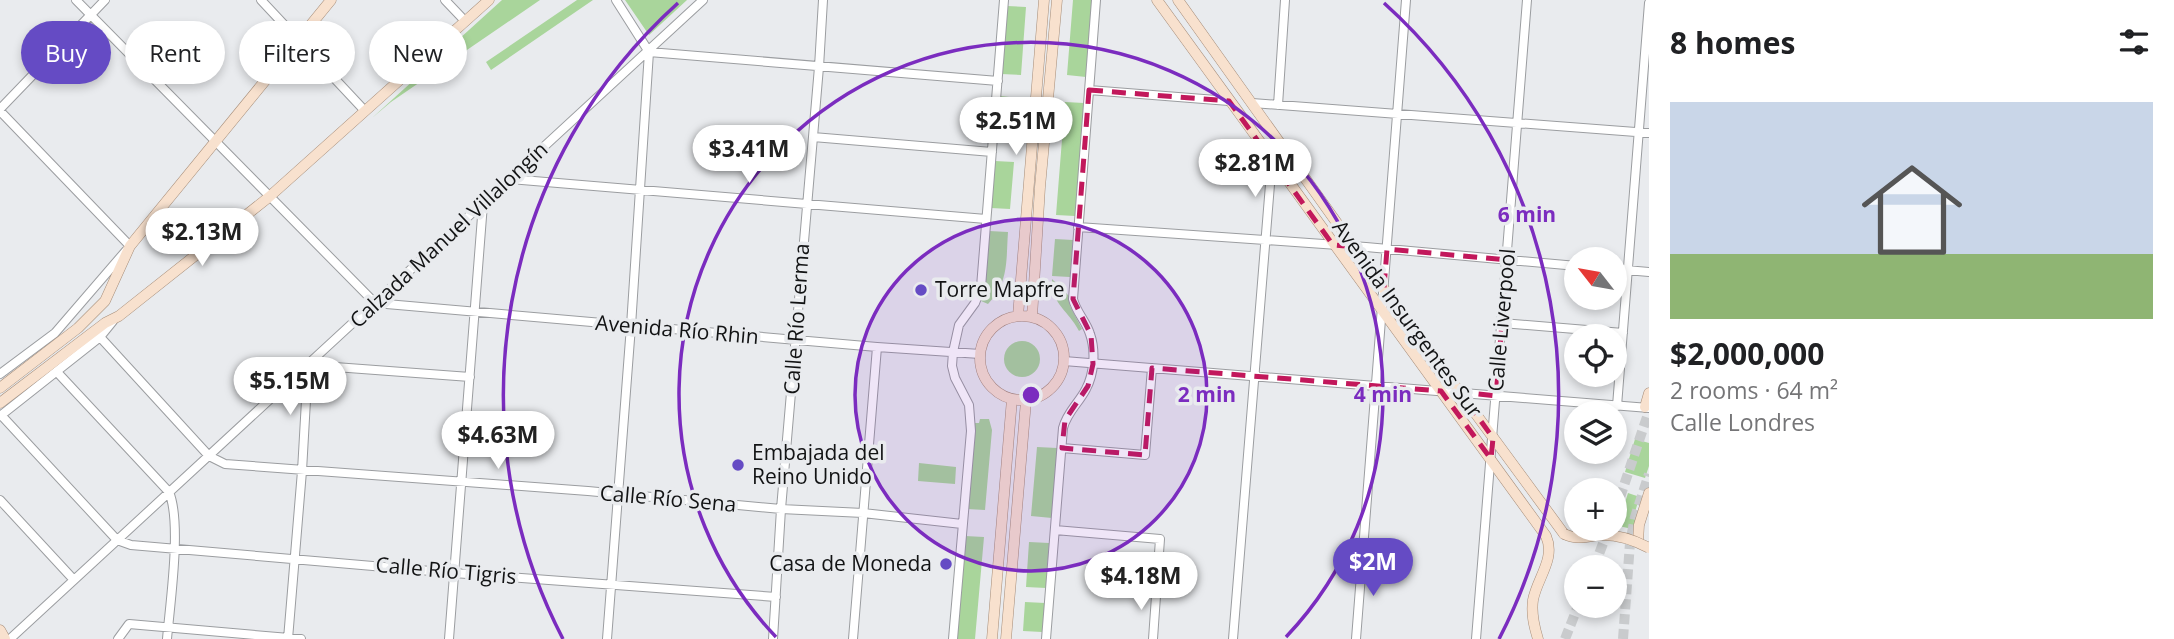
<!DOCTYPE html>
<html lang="en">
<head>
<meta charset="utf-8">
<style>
	body { margin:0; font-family:"Open Sans",sans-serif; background:#f2f2f2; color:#202124; height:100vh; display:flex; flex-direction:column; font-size:26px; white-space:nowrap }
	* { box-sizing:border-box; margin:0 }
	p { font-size:23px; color:#757577 }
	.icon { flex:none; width:38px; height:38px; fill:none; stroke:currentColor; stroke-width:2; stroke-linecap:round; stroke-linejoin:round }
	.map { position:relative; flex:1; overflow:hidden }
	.panel { display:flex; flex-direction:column; background:#fff; width:525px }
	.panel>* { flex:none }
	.top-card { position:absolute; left:21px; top:21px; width:665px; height:63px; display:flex; gap:14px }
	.needle { width:46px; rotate:301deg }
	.buttons { position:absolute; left:1564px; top:247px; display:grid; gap:14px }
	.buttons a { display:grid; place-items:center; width:63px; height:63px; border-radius:50%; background:#fff; box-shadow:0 4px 10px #0003; font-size:35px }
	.price { position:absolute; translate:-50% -60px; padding:0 16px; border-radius:24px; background:#fff; color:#222; font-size:23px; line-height:46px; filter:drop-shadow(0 2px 4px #0008) }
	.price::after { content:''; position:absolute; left:50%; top:42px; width:21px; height:16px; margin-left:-10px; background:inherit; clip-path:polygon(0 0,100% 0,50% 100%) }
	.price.active { background:#654bc4; color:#fff }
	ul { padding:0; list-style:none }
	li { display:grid; align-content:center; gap:14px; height:371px; padding:0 21px }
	li span { display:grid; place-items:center; height:217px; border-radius:0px; color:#555 }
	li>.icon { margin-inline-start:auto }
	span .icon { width:126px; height:126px; fill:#fffc; stroke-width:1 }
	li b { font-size:30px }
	h2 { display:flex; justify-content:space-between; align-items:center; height:84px; padding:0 21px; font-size:30px }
	.pill { padding:0 24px; border-radius:32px; background:#fff; box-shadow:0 4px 10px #0003; font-size:24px; line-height:63px }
	.pill.active { background:#654bc4; color:#fff }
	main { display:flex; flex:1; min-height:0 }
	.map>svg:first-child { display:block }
	.green { fill:#a9d59b }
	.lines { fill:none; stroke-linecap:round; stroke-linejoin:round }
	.major-tunnel { stroke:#c9cbcd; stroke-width:10; stroke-dasharray:10 5; stroke-linecap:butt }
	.minor-casing { stroke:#9b9da0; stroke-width:10 }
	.major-casing { stroke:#a58c78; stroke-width:11 }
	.minor { stroke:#fff; stroke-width:8 }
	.major { stroke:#f8e1ce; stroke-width:10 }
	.major-bridge-casing { stroke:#a58c78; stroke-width:11; stroke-linecap:butt }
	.major-bridge { stroke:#f8e1ce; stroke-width:10 }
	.marked { fill:none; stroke:#c2185b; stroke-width:5; stroke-dasharray:14 9; stroke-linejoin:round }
	.ring { fill:none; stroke:#7b2cbf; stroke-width:3.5 }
	.poi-dot { fill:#654bc4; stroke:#e9ebee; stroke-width:2.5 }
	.labels { text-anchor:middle; stroke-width:7; stroke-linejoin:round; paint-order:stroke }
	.street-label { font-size:21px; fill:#121314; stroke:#e9ebee }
	.poi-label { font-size:21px; fill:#121314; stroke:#e9ebee; text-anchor:start }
	.centre { fill:#7b2cbf; stroke:#e9ebee; stroke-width:3.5 }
	.ring-label { font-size:21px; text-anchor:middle; font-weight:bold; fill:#7b2cbf; stroke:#e9ebee; stroke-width:7; stroke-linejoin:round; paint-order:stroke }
</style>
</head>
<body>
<main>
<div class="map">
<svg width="1649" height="639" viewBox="0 0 1649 639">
	<rect width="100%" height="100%" fill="#e9ebee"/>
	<path class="green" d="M502,0H540L391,102L372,118Z
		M577,0H593L491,70L486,62Z
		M625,0H687L649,35Z
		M1073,0H1092L1086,77L1067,75Z
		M1007,6L1026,7L1021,75L1001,74Z
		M1000,96L1019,98L1016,141L996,139Z
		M1065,102L1084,103L1075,216L1056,215Z
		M995,161L1014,162L1010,209L991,208Z
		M989,231L1008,232C1006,261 1009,282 988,304L981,301L985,287Z
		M1055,239L1073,240L1070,277L1052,276Z
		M1052,279L1069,296L1070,306L1082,329L1079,331C1068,310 1051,304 1052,279Z
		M1004 359a18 18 0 1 1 36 0a18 18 0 1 1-36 0Z
		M980,419H989L992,430L985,510L967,509L975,423H979Z
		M1635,439L1649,443V466L1645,478L1625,472Z
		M1037,447L1057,448L1052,518L1031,516Z
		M919,463L956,467L955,484L918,481Z
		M1628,493L1643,498L1642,500L1639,499L1634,515L1636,516V530L1615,525V515H1621Z
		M965,536L984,537L975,639H956Z
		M1029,542L1049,543L1046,588L1026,587Z
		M1025,602L1045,603L1042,632L1023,631Z"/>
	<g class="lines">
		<path class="major-tunnel" d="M1615,512L1649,411
			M1594,567L1609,528
			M1565,639L1578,606
			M1623,639L1630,543L1635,517L1649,474"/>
		<g class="minor-casing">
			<path id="minor" d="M76,0L375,303L877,347L980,354
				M261,0L365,111
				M445,0L465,21
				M616,0L649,52
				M649,52L998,81
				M1089,90L1229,101
				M1252,103L1649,133
				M1278,105L1285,0
				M0,109L105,0
				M0,111L130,246L55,333L0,374
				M813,137L992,152
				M510,179L986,219
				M1078,227L1366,247L1577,266
				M1615,269L1649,272
				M1502,323L1623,333
				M100,337L209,456L225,464L588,491L781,509L863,513L962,524
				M1064,361L1649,408
				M57,372L169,492C182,523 170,603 167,639
				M1617,406L1649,3
				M1,415L117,540L131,545L454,573L776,597
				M0,416L100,337L113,321
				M1062,448L1145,455L1152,368
				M0,500L74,580
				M1055,530L1160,539L1153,639
				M10,639L703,0
				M118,639L129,624L301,639
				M288,639L302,471L308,365L470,377
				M449,639L483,204
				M607,639L631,326L649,52
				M773,639L781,509L819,67L823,0
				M853,639L877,347
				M953,639L971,431L969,405L955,378L952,366L953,352L959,325L975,303L981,287L1004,0
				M1046,639L1063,428C1067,412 1079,403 1086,389C1094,374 1096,351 1090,334C1086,321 1076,312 1073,299L1096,0
				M1233,639L1272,160
				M1356,639L1406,0
				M1476,639L1527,0"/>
		</g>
		<g class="major-casing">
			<path id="major" d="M1157,0L1546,536C1556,559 1537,578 1533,600C1531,614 1534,626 1538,639
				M1178,0L1384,289L1564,534
				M980 358a42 42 0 1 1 84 0a42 42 0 1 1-84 0Z
				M1018,316L1044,0
				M1032,317L1040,187L1057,0
				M0,388L78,328L105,301L130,246L331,0
				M0,403L105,323L119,316L269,197L489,0
				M1645,407L1649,393
				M1638,542L1639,525L1649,493
				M0,630L5,639
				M992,639L1012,399
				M1006,639L1026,401"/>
		</g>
		<use href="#minor" class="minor"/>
		<use href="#major" class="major"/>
		<g class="major-bridge-casing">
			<path id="major-bridge" d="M1564,534C1577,540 1585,537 1598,535C1617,534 1633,539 1649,548"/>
		</g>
		<use href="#major-bridge" class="major-bridge"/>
	</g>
	<path class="marked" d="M1089,90L1229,101L1333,245L1355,247L1384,288L1387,249L1507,260L1496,396L1460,392L1493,438L1491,459L1441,391L1152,368L1145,455L1062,448L1065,420L1088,386L1093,364L1091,335L1073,299Z"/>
	<circle cx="1031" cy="395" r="176" fill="#7b2cbf" fill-opacity=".12"/>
	<g class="ring">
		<circle cx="1031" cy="395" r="176"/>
		<path d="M776 637A352 352 0 1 1 1286 637"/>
		<path d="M563 639A528 528 0 0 1 678 3M1384 3A528 528 0 0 1 1499 639"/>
	</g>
	<g class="poi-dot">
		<circle cx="921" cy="290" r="7"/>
		<circle cx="738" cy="465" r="7"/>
		<circle cx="946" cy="564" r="7"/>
	</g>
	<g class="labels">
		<g class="street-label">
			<text transform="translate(449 235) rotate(-43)" y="7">Calzada Manuel Villalongín</text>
			<text transform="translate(797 319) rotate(-86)" y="7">Calle Río Lerma</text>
			<text transform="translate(1407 319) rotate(54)" y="7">Avenida Insurgentes Sur</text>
			<text transform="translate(1502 320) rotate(-85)" y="7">Calle Liverpool</text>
			<text transform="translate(677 330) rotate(5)" y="7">Avenida Río Rhin</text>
			<text transform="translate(668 499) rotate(5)" y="7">Calle Río Sena</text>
			<text transform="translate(446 571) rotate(5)" y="7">Calle Río Tigris</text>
		</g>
		<g class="poi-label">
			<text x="935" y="297">Torre Mapfre</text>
			<text x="752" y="460">Embajada del<tspan x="752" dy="24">Reino Unido</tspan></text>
			<text x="932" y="571" text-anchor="end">Casa de Moneda</text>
		</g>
	</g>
	<circle cx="1031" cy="395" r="10" class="centre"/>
	<g class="ring-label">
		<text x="1527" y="222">6 min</text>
		<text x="1207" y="402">2 min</text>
		<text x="1383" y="402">4 min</text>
	</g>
</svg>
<div class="buttons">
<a><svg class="needle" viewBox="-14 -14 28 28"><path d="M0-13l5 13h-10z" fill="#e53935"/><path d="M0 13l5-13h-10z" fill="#757577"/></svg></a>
<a><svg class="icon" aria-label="locate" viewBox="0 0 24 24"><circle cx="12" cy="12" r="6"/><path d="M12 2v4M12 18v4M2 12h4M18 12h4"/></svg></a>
<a><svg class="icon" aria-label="layers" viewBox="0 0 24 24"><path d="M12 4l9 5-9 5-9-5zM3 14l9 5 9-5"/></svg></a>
<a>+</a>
<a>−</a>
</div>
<b class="price" style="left:1016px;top:157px">$2.51M</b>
<b class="price" style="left:749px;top:185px">$3.41M</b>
<b class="price" style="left:1255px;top:199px">$2.81M</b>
<b class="price" style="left:202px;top:268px">$2.13M</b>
<b class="price" style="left:290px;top:417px">$5.15M</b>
<b class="price" style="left:498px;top:471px">$4.63M</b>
<b class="price active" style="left:1373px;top:598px">$2M</b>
<b class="price" style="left:1141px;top:612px">$4.18M</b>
<div class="top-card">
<a class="pill active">Buy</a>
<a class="pill">Rent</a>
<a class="pill">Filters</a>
<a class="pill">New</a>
</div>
</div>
<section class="panel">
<h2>8 homes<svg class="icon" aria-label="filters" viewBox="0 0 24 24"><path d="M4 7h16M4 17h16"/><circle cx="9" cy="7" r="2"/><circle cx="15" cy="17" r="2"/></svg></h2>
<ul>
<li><span style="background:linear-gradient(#c9d6e8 70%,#8fb573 0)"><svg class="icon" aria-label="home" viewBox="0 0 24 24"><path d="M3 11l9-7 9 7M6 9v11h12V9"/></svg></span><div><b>$2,000,000</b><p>2 rooms · 64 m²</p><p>Calle Londres</p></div></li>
</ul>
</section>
</main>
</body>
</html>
